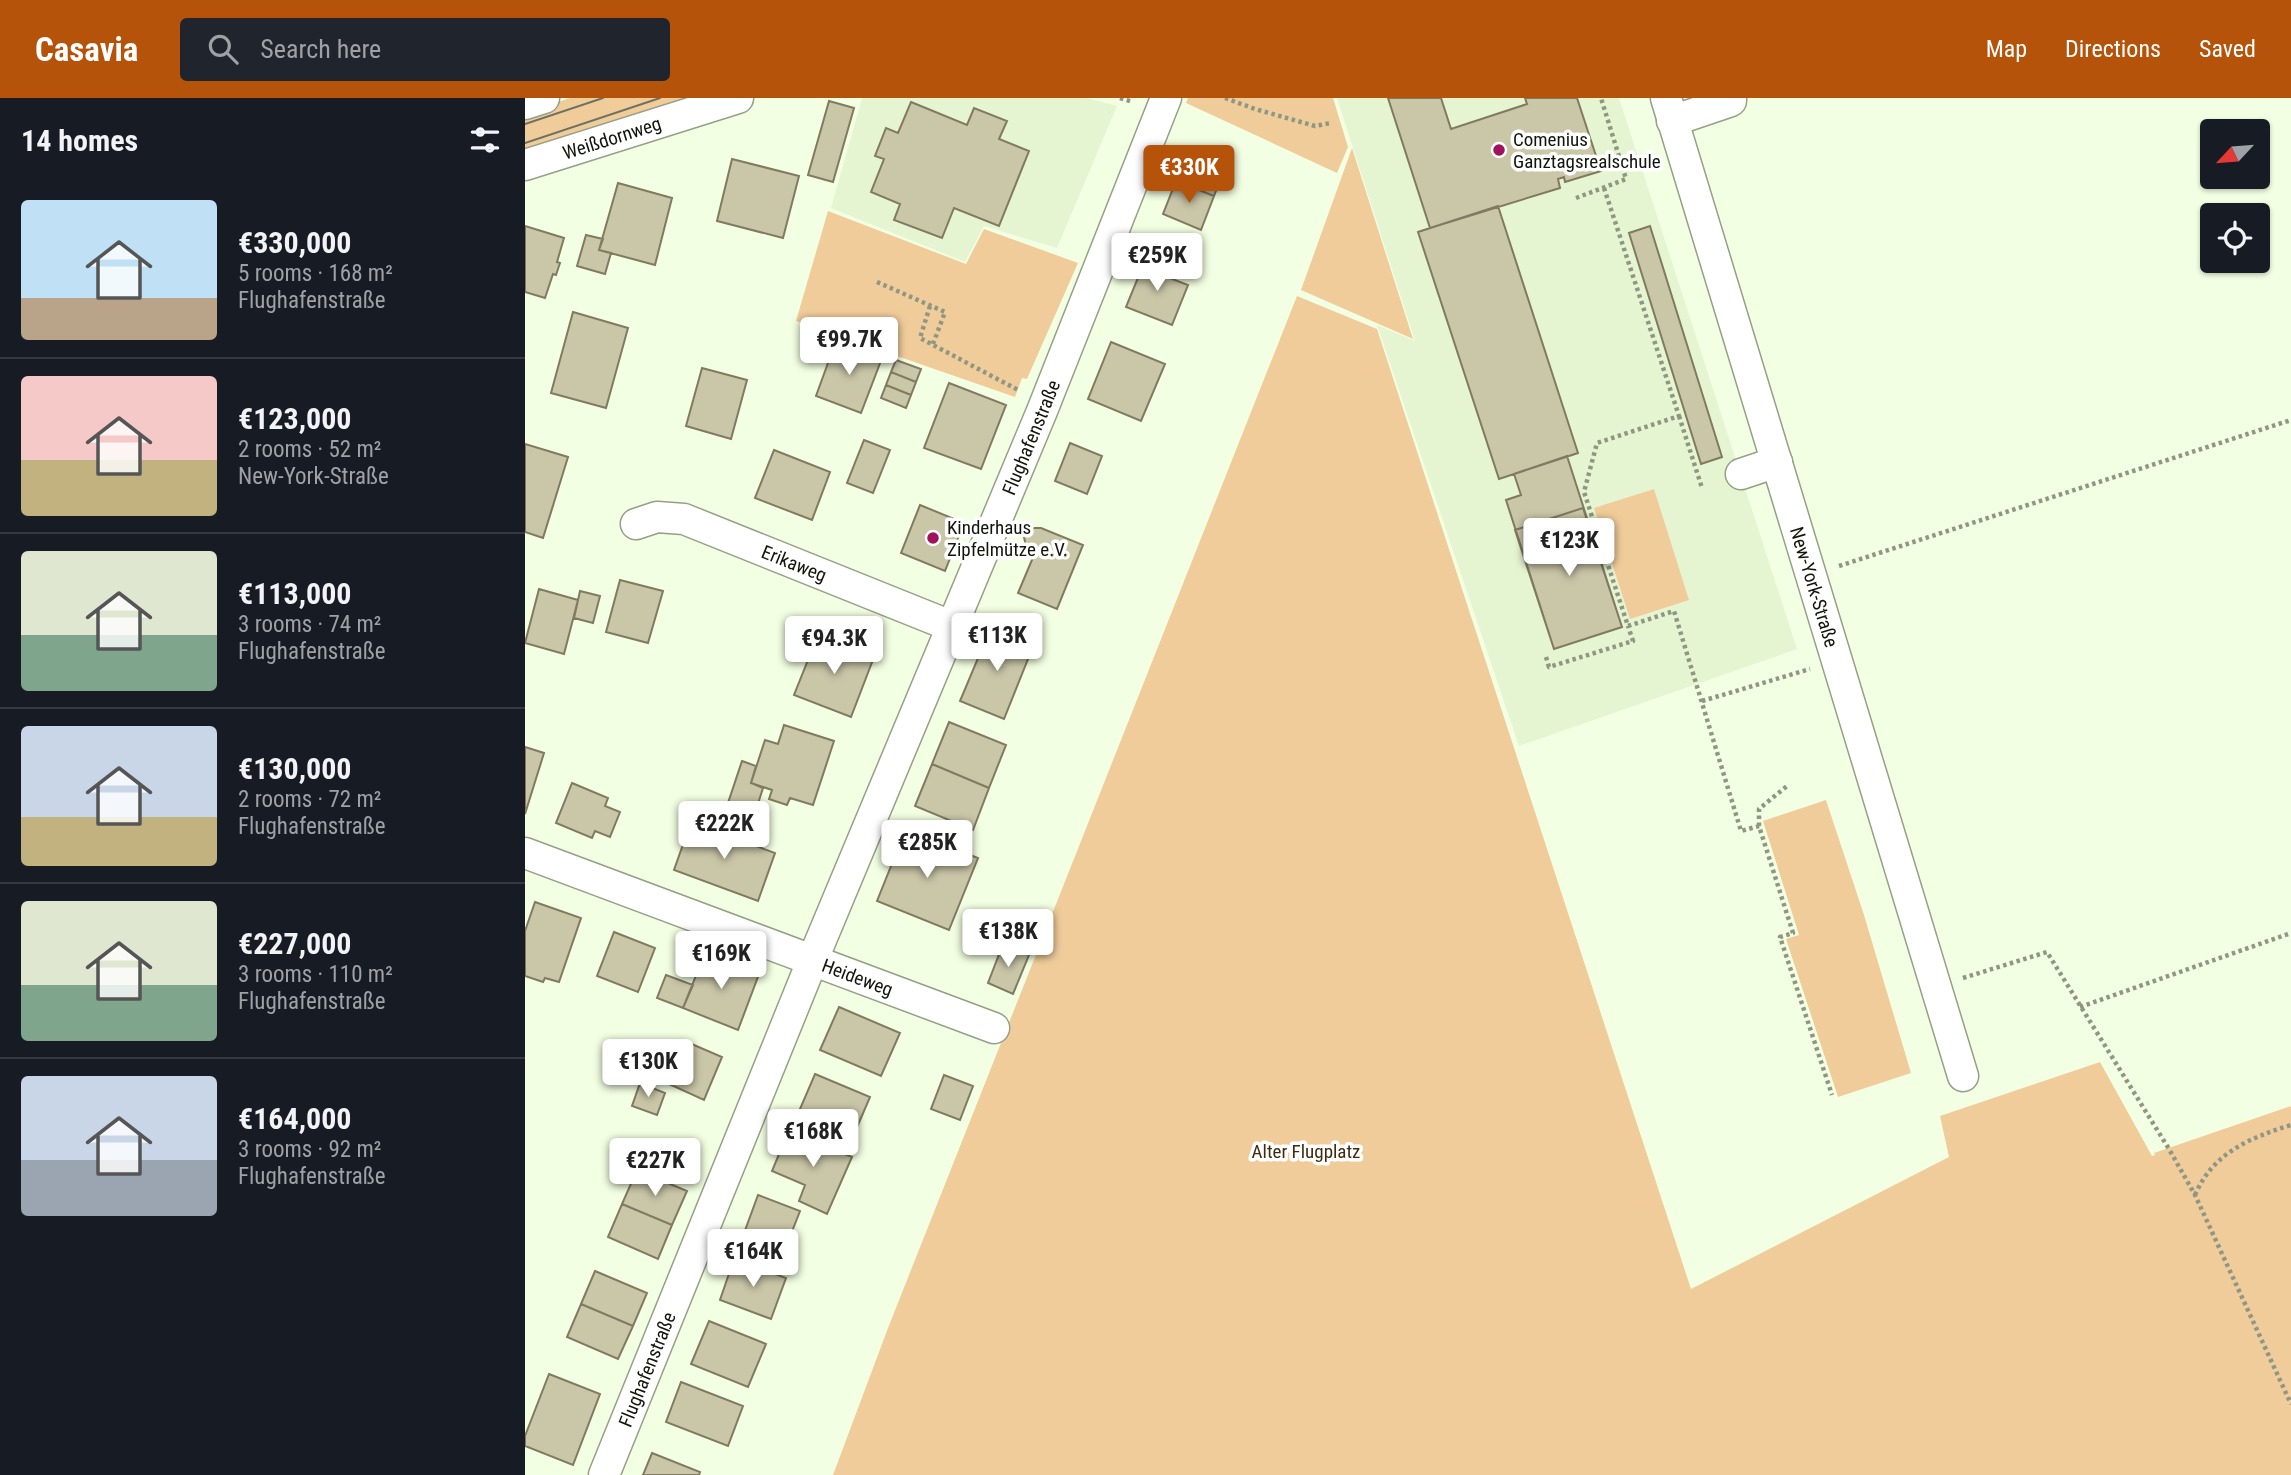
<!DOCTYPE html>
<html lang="en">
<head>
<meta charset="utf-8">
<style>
	body { margin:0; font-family:"Roboto Condensed",sans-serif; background:#20242c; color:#f1f3f6; height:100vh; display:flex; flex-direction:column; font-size:26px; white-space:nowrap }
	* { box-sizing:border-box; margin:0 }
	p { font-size:23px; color:#9ea1a6 }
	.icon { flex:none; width:38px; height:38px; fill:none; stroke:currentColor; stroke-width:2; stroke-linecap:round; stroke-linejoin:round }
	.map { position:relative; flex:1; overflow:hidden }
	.panel { display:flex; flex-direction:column; background:#171b24; width:525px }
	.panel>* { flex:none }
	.needle { width:46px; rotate:244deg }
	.buttons { position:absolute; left:1675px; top:21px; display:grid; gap:14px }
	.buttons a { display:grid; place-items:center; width:70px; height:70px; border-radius:7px; background:#171b24; box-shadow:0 2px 5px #0004; font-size:35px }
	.price { position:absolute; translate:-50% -60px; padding:0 16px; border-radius:7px; background:#fff; color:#222; font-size:23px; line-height:46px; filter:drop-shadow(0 2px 4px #0008) }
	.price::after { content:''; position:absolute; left:50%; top:42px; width:21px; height:16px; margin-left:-10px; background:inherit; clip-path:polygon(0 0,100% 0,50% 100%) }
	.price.active { background:#b45309; color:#fff }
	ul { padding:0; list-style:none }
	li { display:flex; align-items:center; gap:21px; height:175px; padding:0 21px }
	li+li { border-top:2px solid #363941 }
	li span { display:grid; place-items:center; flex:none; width:196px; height:140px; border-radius:7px; color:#555 }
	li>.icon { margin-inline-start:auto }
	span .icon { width:84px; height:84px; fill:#fffc; stroke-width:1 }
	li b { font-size:30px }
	h2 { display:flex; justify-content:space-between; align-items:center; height:84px; padding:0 21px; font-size:30px }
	header { display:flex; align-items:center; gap:42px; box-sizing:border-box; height:98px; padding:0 35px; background:#b45309; color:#fff }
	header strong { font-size:33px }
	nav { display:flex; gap:38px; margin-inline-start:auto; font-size:24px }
	.search { width:490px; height:63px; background:#20242c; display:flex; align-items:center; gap:18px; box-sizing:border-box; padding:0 24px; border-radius:7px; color:#9ea1a6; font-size:26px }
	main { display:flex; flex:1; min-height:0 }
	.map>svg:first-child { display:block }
	.built { fill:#e6f5d1 }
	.green { fill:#f1cc9b }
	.building { fill:#cac6a8; stroke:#807b60; stroke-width:2 }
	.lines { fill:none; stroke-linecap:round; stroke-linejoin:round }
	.minor-casing { stroke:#95a086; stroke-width:33 }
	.path { stroke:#8f9783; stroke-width:4.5; stroke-dasharray:3.5 3.5; stroke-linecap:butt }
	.minor { stroke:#fff; stroke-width:30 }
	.tram { stroke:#6b7261; stroke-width:2 }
	.poi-dot { fill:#a0125c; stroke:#fff; stroke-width:2.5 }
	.labels { text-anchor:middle; stroke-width:7; stroke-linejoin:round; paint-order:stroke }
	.street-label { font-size:19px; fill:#11150b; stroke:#fff }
	.poi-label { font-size:19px; fill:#11150b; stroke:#fff; text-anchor:start }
	.park-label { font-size:19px; fill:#3e2b0f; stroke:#fff }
</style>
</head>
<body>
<header>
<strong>Casavia</strong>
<div class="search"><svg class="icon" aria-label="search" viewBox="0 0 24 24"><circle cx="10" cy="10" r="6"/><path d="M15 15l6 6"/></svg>Search here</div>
<nav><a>Map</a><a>Directions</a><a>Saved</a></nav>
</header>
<main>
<section class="panel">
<h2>14 homes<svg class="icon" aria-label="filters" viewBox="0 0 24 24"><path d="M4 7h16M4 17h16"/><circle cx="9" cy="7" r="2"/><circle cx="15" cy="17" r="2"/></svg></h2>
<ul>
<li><span style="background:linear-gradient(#bfe0f5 70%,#b9a48a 0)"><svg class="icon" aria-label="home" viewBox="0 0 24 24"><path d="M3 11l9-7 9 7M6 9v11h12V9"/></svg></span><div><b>€330,000</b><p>5 rooms · 168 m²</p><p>Flughafenstraße</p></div></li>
<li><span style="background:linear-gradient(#f6c9c9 60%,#c2b280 0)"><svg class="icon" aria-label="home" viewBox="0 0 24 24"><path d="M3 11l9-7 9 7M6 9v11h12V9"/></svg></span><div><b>€123,000</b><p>2 rooms · 52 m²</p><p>New-York-Straße</p></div></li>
<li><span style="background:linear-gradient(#dfe7d0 60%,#7fa58c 0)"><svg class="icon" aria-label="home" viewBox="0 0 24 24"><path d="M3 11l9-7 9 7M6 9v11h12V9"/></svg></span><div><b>€113,000</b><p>3 rooms · 74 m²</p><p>Flughafenstraße</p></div></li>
<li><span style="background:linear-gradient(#c9d6e8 65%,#c2b280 0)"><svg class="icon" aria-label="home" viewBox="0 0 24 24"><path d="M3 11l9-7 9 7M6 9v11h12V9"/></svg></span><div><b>€130,000</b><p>2 rooms · 72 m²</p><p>Flughafenstraße</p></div></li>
<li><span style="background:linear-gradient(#dfe7d0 60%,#7fa58c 0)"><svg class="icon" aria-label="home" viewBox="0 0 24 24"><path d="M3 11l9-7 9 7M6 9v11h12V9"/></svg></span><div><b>€227,000</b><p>3 rooms · 110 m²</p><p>Flughafenstraße</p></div></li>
<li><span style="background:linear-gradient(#c9d6e8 60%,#9aa5b1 0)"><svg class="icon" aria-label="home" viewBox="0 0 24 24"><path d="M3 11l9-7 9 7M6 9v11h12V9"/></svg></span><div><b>€164,000</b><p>3 rooms · 92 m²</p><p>Flughafenstraße</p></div></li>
</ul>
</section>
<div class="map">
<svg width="1766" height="1377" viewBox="0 0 1766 1377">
	<rect width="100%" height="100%" fill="#f3ffe2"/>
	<path class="built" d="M337,0H562L592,8L532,150L459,128L440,164L306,110Z
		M812,0H1094L1272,551L994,648L852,227L890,243Z"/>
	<path class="green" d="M45,0H175L0,56V15Z
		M663,0H808L823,49L812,75L661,5Z
		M827,50L888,241L776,192Z
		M303,113L441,166L459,131L553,165L502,281L497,280L490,299L271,223Z
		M772,198L852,231L1166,1191L1424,1059L1415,1018L1575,964L1627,1058L1630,1057L1629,1055L1766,1008V1377H308L363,1230Z
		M1129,391L1164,502L1105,521L1069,410Z
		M1301,702L1339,817L1386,975L1313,999L1261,841L1274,837L1238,723Z"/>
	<path class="building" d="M863,0H916L926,31L1002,6L1000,0H1052L1076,73L1040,84L1039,79L1033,81L1035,90L905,130Z
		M304,3L329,10L308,84L283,77Z
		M386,4L442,27L449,10L482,23L474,41L504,53L474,128L429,110L417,140L369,122L375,106L346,94L359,61L350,58L361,30L373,35Z
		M664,50L702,65L689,98L651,83Z
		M207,61L274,78L258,140L192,123Z
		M651,83L689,98L676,132L638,116Z
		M93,85L147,100L130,167L74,152Z
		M973,108L1053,355L974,381L893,134Z
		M0,128L39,140L32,164L35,165L31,177L28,176L20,200L0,194Z
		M1125,128L1197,359L1176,366L1104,135Z
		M61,137L78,141L74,152L86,155L80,176L52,168Z
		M621,160L645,170L642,179L663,187L647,227L601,209Z
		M48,214L103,230L81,310L26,295Z
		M311,243L357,260L336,315L291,298Z
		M586,244L640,266L616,323L563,301Z
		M371,262L396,271L391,284L366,274Z
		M177,270L222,282L206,341L161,328Z
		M366,274L391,284L386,297L361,287Z
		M424,285L481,307L456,371L399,350Z
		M361,287L386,297L381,310L356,300Z
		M339,342L365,352L348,395L322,385Z
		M545,345L577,358L562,396L530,383Z
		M0,346L43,359L18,440L0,434Z
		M249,352L305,374L287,422L230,400Z
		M1042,358L1097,529L1029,551L981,402L996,397L989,376Z
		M395,407L439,425L420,473L376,455Z
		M1058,410L1097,529L1029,551L990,432Z
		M508,430H516L558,447L532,511L493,495L509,457L502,452L499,439Z
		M95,482L138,493L123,545L81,534Z
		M14,491L53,502L39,556L0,545Z
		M55,493L75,498L68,525L49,520Z
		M466,529L509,546L479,621L435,603Z
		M293,537L349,559L326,619L269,597Z
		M424,624L481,647L464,690L407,666Z
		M259,627L309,643L288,707L265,700L262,707L244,701L247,692L226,685L240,642L253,646Z
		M0,649L19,655L0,716Z
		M217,663L231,668L226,685L238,690L229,718L202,708Z
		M407,666L464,690L448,732L390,708Z
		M47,685L83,700L80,708L95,714L85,739L70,733L67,740L31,725Z
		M166,724L250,755L233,803L149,772Z
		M381,731L453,760L424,832L352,803Z
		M10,804L56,820L34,884L20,880L18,884L0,878V833Z
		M89,834L130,850L113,894L72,878Z
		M478,846L504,857L488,896L463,885Z
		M180,855L234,876L213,932L158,910Z
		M141,877L168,887L158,910L132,900Z
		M314,909L375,935L356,978L295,952Z
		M162,944L197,959L179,1002L144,986Z
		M290,976L345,999L327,1041L272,1018Z
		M419,977L448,988L435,1022L406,1011Z
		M115,985L140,995L132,1017L107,1008Z
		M264,1032L327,1059L302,1116L274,1103L280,1087L247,1073Z
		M112,1072L162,1093L147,1127L97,1106Z
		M233,1097L275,1113L259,1154L218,1138Z
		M97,1106L147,1127L133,1161L83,1139Z
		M209,1161L261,1180L246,1221L195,1202Z
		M70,1173L122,1195L108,1228L56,1206Z
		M56,1206L108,1228L93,1261L42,1239Z
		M184,1223L241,1246L223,1289L166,1266Z
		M24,1276L75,1296L48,1367L0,1348V1338Z
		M156,1284L218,1308L203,1348L141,1324Z
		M127,1355L175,1374L174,1377H118Z"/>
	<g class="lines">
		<g class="minor-casing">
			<g id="minor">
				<path id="s1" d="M1141,0L1438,978"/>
				<path d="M0,6L19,0"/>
				<path d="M1147,23L1206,3V0"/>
				<path id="s2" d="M0,67L213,0"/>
				<path d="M1216,376L1252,364"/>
				<path id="s3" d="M111,426L132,419L159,421L426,528"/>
				<path id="s4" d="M0,755L469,930"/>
				<path id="s5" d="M79,1377L288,861L517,313L641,0"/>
			</g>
		</g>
		<path class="path" d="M595,0L608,4
			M700,0L730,11L790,28L806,25
			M1079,90L1154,318L1072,345L1059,394L1103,528L1149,513L1216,733L1234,728L1268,835L1255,839L1307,997
			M1051,100L1101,81L1076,0
			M352,184L420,214L408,246
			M405,208L395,240L495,293
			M1154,318L1177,390
			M1314,468L1766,322
			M1021,559L1024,569L1108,543L1103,528
			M1177,603L1285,571
			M1234,728V711L1262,688
			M1438,880L1522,854L1644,1051L1670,1097L1766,1306
			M1555,909L1766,835
			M1670,1097C1688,1055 1724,1040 1766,1027"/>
		<use href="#minor" class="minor"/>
		<path class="tram" d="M0,26L78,0
			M0,45L135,0"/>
	</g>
	<g class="poi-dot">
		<circle cx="974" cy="52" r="7"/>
		<circle cx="408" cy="440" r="7"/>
	</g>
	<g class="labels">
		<g class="street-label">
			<text dy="7" stroke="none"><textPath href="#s2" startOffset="91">Weißdornweg</textPath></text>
			<text dy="7" stroke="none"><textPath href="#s5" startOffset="1122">Flughafenstraße</textPath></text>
			<text dy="7" stroke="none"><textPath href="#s3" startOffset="168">Erikaweg</textPath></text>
			<text dy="7" stroke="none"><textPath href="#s1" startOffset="511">New-York-Straße</textPath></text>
			<text dy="7" stroke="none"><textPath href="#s4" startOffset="355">Heideweg</textPath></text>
			<text dy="7" stroke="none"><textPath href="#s5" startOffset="114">Flughafenstraße</textPath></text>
		</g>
		<g class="poi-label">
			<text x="988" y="48">Comenius<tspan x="988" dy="22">Ganztagsrealschule</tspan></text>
			<text x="422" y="436">Kinderhaus<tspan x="422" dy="22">Zipfelmütze e.V.</tspan></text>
		</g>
		<g class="park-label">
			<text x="781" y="1060">Alter Flugplatz</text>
		</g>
	</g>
</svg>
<div class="buttons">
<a><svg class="needle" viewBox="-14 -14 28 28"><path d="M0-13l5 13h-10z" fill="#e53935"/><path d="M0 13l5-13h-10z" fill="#9ea1a6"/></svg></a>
<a><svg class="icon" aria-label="locate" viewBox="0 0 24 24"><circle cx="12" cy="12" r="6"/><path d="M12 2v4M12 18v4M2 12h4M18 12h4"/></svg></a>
</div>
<b class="price active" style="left:664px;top:107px">€330K</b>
<b class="price" style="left:632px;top:195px">€259K</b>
<b class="price" style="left:324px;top:279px">€99.7K</b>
<b class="price" style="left:1044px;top:480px">€123K</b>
<b class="price" style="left:472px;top:575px">€113K</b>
<b class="price" style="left:309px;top:578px">€94.3K</b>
<b class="price" style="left:199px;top:763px">€222K</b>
<b class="price" style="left:402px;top:782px">€285K</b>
<b class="price" style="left:483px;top:871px">€138K</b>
<b class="price" style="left:196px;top:893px">€169K</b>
<b class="price" style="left:123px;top:1001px">€130K</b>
<b class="price" style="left:288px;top:1071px">€168K</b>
<b class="price" style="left:130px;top:1100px">€227K</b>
<b class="price" style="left:228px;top:1191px">€164K</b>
</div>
</main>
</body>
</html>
